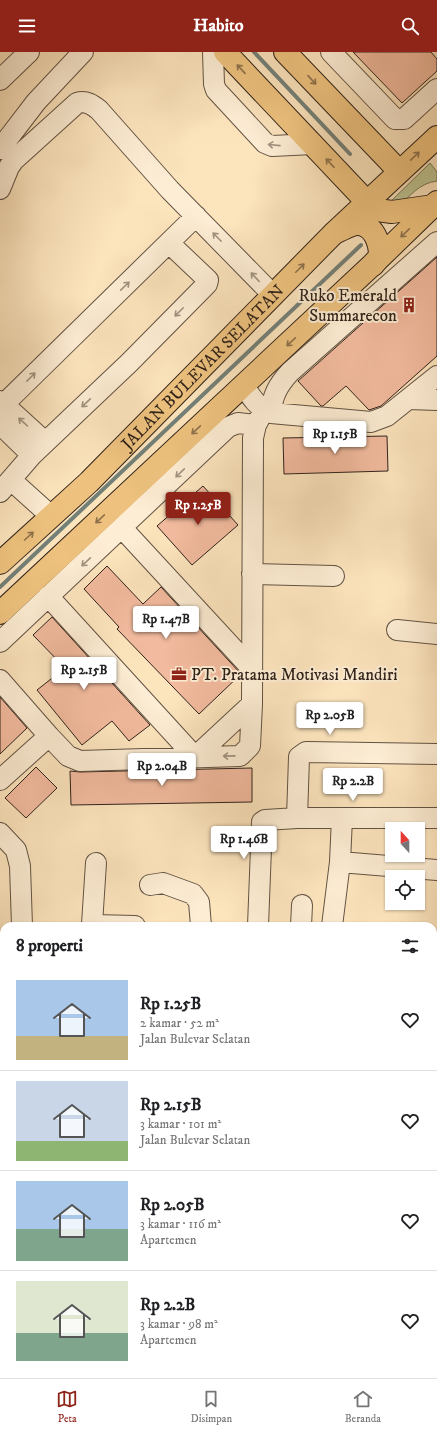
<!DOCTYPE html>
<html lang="id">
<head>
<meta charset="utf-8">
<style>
	body { margin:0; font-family:"IM FELL DW Pica",serif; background:#f2f2f2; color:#202124; height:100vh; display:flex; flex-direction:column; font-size:15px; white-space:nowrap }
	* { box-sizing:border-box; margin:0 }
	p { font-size:13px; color:#757577 }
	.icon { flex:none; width:22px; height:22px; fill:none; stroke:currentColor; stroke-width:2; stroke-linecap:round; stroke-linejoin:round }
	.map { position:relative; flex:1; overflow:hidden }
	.sheet { position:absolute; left:0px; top:870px; width:437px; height:456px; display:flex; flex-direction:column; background:#fff; border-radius:12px 12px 0 0; box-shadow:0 1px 3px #0004 }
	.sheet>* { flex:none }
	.needle { width:26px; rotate:339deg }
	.fabs { position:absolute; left:385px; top:770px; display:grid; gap:8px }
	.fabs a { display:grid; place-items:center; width:40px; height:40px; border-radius:0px; background:#fff; box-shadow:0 1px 3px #0004; font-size:20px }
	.price { position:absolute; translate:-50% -34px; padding:0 9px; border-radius:4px; background:#fff; color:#222; font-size:13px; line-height:26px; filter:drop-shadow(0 1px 2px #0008) }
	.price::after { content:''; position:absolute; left:50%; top:24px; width:12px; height:9px; margin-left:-6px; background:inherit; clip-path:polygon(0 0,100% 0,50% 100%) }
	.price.selected { background:#8f2418; color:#fff }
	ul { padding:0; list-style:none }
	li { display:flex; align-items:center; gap:12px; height:100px; padding:0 16px }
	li+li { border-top:1px solid #e0e0e0 }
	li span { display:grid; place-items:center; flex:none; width:112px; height:80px; border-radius:0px; color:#555 }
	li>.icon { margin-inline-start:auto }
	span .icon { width:48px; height:48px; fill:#fffc; stroke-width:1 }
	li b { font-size:17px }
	h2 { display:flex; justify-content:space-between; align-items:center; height:48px; padding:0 16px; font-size:17px }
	header { display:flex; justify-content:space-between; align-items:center; height:52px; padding:0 16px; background:#8f2418; color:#fff; font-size:18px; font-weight:700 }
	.tab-bar { display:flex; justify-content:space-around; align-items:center; height:56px; border-top:1px solid #e0e0e0; background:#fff; font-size:11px; color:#757577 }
	.tab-bar a { display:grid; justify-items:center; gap:2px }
	.tab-bar .selected { color:#8f2418 }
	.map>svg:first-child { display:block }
	.green { fill:#bec492; stroke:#767356 }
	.water { fill:#a0beb6; stroke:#738078 }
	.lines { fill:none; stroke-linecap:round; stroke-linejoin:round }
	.stream { stroke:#738078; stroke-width:4 }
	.building { fill:#f2ba9e; stroke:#2f221a }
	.minor-casing { stroke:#625243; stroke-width:22 }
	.major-casing { stroke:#2f221a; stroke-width:24 }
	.minor { stroke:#fdedd4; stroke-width:20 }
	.major { stroke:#eec27e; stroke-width:22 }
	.oneway { stroke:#8e724c }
	.oneway2 { stroke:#a09280 }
	.labels { text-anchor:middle; stroke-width:4; stroke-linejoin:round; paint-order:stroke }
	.poi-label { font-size:17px; fill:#2f221a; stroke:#fdedd4; text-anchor:end }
	.street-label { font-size:17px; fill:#2f221a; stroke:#fdedd4 }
</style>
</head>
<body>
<header><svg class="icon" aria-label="menu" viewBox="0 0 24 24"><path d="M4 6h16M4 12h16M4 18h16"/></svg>Habito<svg class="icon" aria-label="search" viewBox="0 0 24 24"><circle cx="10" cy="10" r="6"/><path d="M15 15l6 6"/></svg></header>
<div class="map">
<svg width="437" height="1326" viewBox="0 0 437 1326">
	<rect width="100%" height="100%" fill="#fce4bd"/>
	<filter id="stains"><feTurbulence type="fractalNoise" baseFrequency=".005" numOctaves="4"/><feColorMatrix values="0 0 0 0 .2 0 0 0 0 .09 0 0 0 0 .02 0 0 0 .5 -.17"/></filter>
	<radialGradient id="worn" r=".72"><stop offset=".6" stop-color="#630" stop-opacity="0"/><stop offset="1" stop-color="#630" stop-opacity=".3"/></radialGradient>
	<path class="green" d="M430,111L437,120V129C419,131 409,145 396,157L384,156Z"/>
	<path class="water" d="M437,951V1059L433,1066V959Z
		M224,1322H278L276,1326H221Z"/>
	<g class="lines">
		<path class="stream" d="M254,0L350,102
			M0,535L361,193"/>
	</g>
	<path class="building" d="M353,0H431L437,7V19L402,51Z
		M437,205V304L381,354L369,358L346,334L323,354H321L298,329Z
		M387,384L388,419L284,422L283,386Z
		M203,434L238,473L192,513L157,474Z
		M107,514L143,552L161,535L241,622L199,662L117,577L119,575L84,537Z
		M52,565L150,673L129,689L112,669L82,693L37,638L65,616L33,583Z
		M0,645L27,676L0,702Z
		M36,715L57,736L26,766L5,746Z
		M252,716V750L71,753L70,719L80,720Z"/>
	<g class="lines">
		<g class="minor-casing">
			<path id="minor" d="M213,0L214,32L216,38L265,91L272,94L313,92
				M331,0L395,67H404L437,37
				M0,28L29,0
				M0,97L36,50L83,0
				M0,137L9,115L14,108L77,51C86,48 93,53 99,58L170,138L273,243
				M244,334C251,345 258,356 271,361L371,370L387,364L437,324
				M409,347L437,348
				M0,349L45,390
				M0,356L196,164
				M271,361C272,344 278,333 290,320L437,190
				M0,372L32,403L129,311L207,232L208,228L169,191
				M11,428L51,464
				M0,440L32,403
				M122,476L252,617
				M252,522L334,524
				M48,544L195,705
				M397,578L437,582
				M0,590L228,375L238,371L256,373
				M0,628L49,684L0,728
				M49,684L68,704L80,709L240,704L250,694L252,652L253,386L256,373L264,358
				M195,705L252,652
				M297,766L299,705L306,700L437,702
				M0,781L16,798L20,814L22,874
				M340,810L437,818
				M96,811L92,872L94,873L135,874
				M150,833L163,831L193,842L199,850L201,874
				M258,874L262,770L265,768L297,766H437
				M301,874L302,853
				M332,874L340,810L342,766
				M433,959L437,951
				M0,976L4,972
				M433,1008L437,1010
				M433,1066L437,1059
				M0,1082H4
				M0,1142H4
				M0,1199H4
				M0,1259H4
				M0,1305H4
				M74,1326L75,1322
				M222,1326L225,1322
				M276,1326L278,1322"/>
		</g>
		<g class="major-casing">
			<g id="major">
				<path d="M225,0L367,150L377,158L392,160L433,154"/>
				<path d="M285,0L399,119"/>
				<path d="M336,180C342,178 351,172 357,172C374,172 380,191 380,204L373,213"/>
				<path id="s1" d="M0,511L89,430L335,180L437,85"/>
				<path d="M0,561L371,214L437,150"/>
			</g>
		</g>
		<use href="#minor" class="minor"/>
		<use href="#major" class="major"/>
	</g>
	<defs><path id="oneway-shaft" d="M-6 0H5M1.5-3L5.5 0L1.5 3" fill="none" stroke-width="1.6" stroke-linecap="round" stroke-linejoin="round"/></defs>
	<g class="oneway">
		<use href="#oneway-shaft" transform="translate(241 17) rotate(-133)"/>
		<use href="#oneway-shaft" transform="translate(312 28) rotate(47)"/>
		<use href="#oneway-shaft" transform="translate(415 104) rotate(-44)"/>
		<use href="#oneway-shaft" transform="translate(330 111) rotate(-133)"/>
		<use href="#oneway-shaft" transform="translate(405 181) rotate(136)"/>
		<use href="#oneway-shaft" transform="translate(300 216) rotate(-45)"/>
		<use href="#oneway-shaft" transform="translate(291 290) rotate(137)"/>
		<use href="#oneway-shaft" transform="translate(196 378) rotate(137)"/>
		<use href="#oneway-shaft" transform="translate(100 467) rotate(137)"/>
		<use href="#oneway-shaft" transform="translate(29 484) rotate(-42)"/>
	</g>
	<g class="oneway2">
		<use href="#oneway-shaft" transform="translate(274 93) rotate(-174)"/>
		<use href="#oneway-shaft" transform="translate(217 185) rotate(-135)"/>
		<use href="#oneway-shaft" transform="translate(255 225) rotate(-133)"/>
		<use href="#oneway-shaft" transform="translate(125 234) rotate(-44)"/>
		<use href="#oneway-shaft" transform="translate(179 260) rotate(135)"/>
		<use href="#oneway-shaft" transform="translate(31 325) rotate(-45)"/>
		<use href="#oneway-shaft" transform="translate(86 351) rotate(137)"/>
		<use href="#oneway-shaft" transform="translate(23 370) rotate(-138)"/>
		<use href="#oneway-shaft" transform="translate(180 421) rotate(136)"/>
		<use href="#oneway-shaft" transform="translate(86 510) rotate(137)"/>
		<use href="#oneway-shaft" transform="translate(229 704) rotate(179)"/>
	</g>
	<defs>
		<g id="building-bare" transform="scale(1.2)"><path d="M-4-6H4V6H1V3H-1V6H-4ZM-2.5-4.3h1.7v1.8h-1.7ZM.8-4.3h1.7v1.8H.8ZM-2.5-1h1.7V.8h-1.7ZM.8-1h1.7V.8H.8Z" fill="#8f2418" stroke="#fdedd4" stroke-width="2.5" paint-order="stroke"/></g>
		<g id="office-bare" transform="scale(1.2)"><path d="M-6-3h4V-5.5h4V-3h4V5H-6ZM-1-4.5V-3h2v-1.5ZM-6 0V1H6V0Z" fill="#8f2418" stroke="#fdedd4" stroke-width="2.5" paint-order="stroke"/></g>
	</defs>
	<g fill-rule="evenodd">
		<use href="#building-bare" x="409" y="253"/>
		<use href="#office-bare" x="179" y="622"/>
	</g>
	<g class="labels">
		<g class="poi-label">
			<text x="397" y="249">Ruko Emerald<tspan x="397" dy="20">Summarecon</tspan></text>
			<text x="191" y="628" text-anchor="start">PT. Pratama Motivasi Mandiri</text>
		</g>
		<g class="street-label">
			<text dy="6" stroke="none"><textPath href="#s1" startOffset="282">JALAN BULEVAR SELATAN</textPath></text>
		</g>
	</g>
	<rect width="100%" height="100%" filter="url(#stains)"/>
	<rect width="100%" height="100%" fill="url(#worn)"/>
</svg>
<div class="fabs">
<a><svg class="needle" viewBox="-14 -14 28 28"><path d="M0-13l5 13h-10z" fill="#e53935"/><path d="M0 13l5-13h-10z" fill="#757577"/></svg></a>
<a><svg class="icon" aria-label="locate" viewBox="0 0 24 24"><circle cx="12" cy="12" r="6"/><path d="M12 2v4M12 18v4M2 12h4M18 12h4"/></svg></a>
</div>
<b class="price" style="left:335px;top:403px">Rp 1.15B</b>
<b class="price selected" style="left:198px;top:474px">Rp 1.25B</b>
<b class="price" style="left:166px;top:588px">Rp 1.47B</b>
<b class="price" style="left:84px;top:639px">Rp 2.15B</b>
<b class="price" style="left:330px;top:684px">Rp 2.05B</b>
<b class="price" style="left:162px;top:735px">Rp 2.04B</b>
<b class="price" style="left:353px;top:750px">Rp 2.2B</b>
<b class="price" style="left:244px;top:808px">Rp 1.46B</b>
<section class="sheet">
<h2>8 properti<svg class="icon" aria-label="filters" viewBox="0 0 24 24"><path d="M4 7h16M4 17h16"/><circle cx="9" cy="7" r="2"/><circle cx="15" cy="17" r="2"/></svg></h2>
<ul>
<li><span style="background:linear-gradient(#a9c7e8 70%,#c2b280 0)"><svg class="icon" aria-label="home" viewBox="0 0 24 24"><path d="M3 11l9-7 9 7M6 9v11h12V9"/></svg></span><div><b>Rp 1.25B</b><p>2 kamar · 52 m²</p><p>Jalan Bulevar Selatan</p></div><svg class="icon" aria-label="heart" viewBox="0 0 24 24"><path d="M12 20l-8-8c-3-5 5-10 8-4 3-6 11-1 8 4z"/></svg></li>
<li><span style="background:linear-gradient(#c9d6e8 75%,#8fb573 0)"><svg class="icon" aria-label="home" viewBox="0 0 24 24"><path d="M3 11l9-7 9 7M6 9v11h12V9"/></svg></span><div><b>Rp 2.15B</b><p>3 kamar · 101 m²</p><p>Jalan Bulevar Selatan</p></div><svg class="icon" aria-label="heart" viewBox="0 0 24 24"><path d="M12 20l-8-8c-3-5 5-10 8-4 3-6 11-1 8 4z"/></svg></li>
<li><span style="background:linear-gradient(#a9c7e8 60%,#7fa58c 0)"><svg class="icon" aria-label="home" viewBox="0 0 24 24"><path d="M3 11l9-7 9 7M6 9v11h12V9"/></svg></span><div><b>Rp 2.05B</b><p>3 kamar · 116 m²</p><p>Apartemen</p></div><svg class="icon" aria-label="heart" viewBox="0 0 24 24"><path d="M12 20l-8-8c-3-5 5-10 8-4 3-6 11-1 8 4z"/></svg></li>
<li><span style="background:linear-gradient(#dfe7d0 65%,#7fa58c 0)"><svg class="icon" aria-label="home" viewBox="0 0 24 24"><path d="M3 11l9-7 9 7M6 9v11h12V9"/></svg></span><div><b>Rp 2.2B</b><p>3 kamar · 98 m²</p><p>Apartemen</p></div><svg class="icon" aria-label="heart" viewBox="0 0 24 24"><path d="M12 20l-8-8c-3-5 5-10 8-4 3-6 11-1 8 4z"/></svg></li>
</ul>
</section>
</div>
<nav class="tab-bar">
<a class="selected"><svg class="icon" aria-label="map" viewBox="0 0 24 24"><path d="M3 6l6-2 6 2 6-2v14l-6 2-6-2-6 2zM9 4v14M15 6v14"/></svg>Peta</a>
<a><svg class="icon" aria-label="saved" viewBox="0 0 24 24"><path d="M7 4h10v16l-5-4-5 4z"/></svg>Disimpan</a>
<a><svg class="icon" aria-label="home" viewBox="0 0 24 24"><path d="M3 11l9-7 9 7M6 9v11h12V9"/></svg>Beranda</a>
</nav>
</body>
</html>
